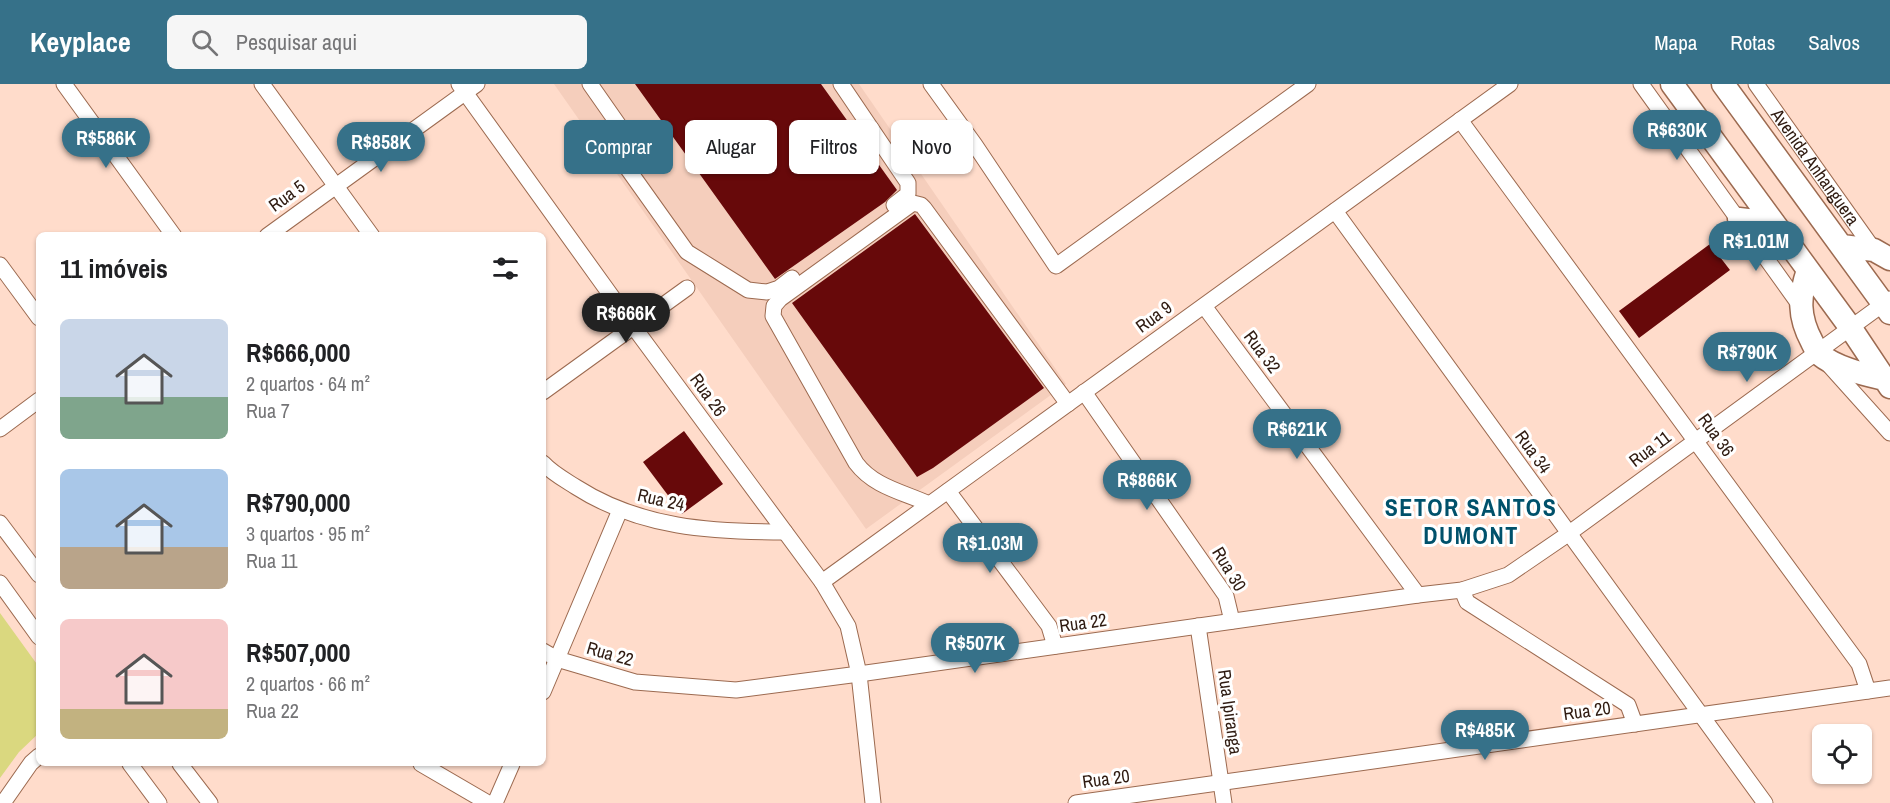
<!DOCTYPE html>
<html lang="pt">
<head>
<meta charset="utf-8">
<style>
	body { margin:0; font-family:"Archivo Narrow",sans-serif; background:#f6f6f6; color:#202124; height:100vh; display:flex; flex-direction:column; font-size:22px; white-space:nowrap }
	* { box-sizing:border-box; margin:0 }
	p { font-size:20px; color:#757577 }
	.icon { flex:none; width:33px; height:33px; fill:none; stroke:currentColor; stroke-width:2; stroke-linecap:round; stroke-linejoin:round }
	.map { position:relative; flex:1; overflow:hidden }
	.drawer { position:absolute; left:36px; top:148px; width:510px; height:534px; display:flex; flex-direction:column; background:#fff; border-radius:9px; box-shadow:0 2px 4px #0004 }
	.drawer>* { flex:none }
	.banner { position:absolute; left:564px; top:36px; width:570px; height:54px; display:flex; gap:12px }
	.tools { position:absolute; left:1812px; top:640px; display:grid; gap:12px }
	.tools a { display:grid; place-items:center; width:60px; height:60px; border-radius:9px; background:#fff; box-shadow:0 2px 4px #0004; font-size:30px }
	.price { position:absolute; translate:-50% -51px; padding:0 14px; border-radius:21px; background:#367189; color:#fff; font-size:20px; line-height:39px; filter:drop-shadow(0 2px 3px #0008) }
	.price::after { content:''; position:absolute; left:50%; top:36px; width:18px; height:14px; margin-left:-9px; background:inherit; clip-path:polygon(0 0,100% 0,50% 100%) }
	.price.selected { background:#222; color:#fff }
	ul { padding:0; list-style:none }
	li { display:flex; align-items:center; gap:18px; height:150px; padding:0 24px }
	li span { display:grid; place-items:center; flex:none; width:168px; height:120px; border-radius:9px; color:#555 }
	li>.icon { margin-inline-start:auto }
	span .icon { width:72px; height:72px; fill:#fffc; stroke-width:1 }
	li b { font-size:26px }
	h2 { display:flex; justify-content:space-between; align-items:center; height:72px; padding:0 24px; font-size:26px }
	.chip { padding:0 21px; border-radius:9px; background:#fff; box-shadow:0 2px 4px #0004; font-size:21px; line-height:54px }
	.chip.selected { background:#367189; color:#fff }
	header { display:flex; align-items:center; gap:36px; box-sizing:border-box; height:84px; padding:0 30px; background:#367189; color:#fff }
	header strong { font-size:28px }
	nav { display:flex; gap:33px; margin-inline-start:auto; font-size:21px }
	.search { width:420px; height:54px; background:#f6f6f6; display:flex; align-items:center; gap:15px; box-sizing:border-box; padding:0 21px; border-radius:9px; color:#757577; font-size:22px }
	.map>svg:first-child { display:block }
	.built { fill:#f5cebc }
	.green { fill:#dad87f }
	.building { fill:#67090a }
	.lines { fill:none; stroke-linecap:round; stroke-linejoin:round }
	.minor-casing { stroke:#9c6a50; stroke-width:17 }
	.highway-casing { stroke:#9c6a50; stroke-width:25 }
	.minor { stroke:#fff; stroke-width:15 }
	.highway { stroke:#fff; stroke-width:22 }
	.labels { text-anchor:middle; stroke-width:6; stroke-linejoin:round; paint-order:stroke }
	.street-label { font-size:18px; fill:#2f1b11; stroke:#fff }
	.district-label { font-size:24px; font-weight:bold; letter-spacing:1.5px; fill:#00516b; stroke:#fff }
</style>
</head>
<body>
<header>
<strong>Keyplace</strong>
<div class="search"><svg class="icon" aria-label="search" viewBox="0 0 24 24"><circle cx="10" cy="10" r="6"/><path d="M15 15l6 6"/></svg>Pesquisar aqui</div>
<nav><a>Mapa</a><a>Rotas</a><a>Salvos</a></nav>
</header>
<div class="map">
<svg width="1890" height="719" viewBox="0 0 1890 719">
	<rect width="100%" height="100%" fill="#ffdccb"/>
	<path class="built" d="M554,0H859L1066,300L866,445Z"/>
	<path class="green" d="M0,529L39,583V649L19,668L0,694Z"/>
	<path class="building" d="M635,0H821L897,106L885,118L775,195Z
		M915,130L1044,304L933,384L917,393L792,219Z
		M1710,160L1730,186L1639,254L1619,227Z
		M684,347L723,400L682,430L643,378Z"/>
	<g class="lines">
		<g class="minor-casing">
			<g id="minor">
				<path d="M64,0L174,152"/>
				<path d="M262,0L372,152"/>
				<path d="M459,0L633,242L822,498L848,542L859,590L873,719"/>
				<path d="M590,0L625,50V81L687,168L748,206L767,208L779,204L792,194"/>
				<path d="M841,0L908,99V110L894,121"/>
				<path d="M931,0L975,61L1056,182L1308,0"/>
				<path d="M1641,0L1801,223"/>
				<path id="s1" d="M1756,0L1874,166"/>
				<path d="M1460,36L1859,580L1868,607"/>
				<path d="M1335,127L1765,719"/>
				<path d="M267,152L477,0"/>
				<path d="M0,181L39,234"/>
				<path d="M1204,222L1418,511"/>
				<path d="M1828,280L1890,349"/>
				<path d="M543,308L687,204"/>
				<path d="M1084,308L1226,512L1232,537"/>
				<path d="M0,345L39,316"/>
				<path d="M543,379C552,389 565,396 576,403C640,444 711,448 785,448"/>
				<path d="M948,407L1049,542L1055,562"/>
				<path d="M929,420C903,408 874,403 856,379L773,232L774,222L780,215L913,119L921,121L924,124L1068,320"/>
				<path d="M0,439L39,491"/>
				<path d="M822,498L1510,0"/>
				<path d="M0,499L39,553"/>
				<path d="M1462,506L1467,518L1628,621L1635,640"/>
				<path d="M1198,542L1224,719"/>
				<path d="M543,567L557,575L635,598L736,606L859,590L1418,511L1462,506L1508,491L1568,450L1890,215"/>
				<path d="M543,608L620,426"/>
				<path d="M130,680L159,719"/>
				<path d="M180,680L210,719"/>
				<path d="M421,680L488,719"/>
				<path d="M3,719L31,679L39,672"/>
				<path d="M495,719L512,680"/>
				<path d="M1076,719L1890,604"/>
			</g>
		</g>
		<g class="highway-casing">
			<path id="highway" d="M1672,0L1850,243L1890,303
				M1723,0L1890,229
				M1739,135L1774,139
				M1842,162L1874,166L1890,175
				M1808,186C1799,213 1798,232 1812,258C1814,262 1816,267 1819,270C1836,284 1863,290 1884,295"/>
		</g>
		<use href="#minor" class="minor"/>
		<use href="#highway" class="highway"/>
	</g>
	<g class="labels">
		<g class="street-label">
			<text dy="6" stroke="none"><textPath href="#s1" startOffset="102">Avenida Anhanguera</textPath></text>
			<text transform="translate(287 112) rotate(-36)" y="6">Rua 5</text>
			<text transform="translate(1154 233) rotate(-36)" y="6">Rua 9</text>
			<text transform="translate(1262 268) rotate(53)" y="6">Rua 32</text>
			<text transform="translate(708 311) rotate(54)" y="6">Rua 26</text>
			<text transform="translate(1716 351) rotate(54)" y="6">Rua 36</text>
			<text transform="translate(1650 365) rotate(-37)" y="6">Rua 11</text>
			<text transform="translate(1533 368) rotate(54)" y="6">Rua 34</text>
			<text transform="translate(661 416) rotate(13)" y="6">Rua 24</text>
			<text transform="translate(1229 485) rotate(59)" y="6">Rua 30</text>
			<text transform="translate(1083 539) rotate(-8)" y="6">Rua 22</text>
			<text transform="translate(610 570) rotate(16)" y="6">Rua 22</text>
			<text transform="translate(1587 627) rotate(-8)" y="6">Rua 20</text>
			<text transform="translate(1230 628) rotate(82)" y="6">Rua Ipiranga</text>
			<text transform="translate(1106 695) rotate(-8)" y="6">Rua 20</text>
		</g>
		<g class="district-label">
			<text x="1471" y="432">SETOR SANTOS<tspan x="1471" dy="28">DUMONT</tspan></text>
		</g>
	</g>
</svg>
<div class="tools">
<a><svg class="icon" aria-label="locate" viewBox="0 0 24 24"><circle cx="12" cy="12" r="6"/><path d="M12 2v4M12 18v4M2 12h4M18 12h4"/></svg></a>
</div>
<b class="price" style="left:1677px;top:77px">R$630K</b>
<b class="price" style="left:106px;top:85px">R$586K</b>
<b class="price" style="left:381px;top:89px">R$858K</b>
<b class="price" style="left:1756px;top:188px">R$1.01M</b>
<b class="price selected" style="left:626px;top:260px">R$666K</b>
<b class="price" style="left:1747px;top:299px">R$790K</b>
<b class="price" style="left:1297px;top:376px">R$621K</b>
<b class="price" style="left:1147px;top:427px">R$866K</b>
<b class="price" style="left:990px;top:490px">R$1.03M</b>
<b class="price" style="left:975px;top:590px">R$507K</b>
<b class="price" style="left:1485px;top:677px">R$485K</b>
<div class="banner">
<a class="chip selected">Comprar</a>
<a class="chip">Alugar</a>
<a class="chip">Filtros</a>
<a class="chip">Novo</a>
</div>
<section class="drawer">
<h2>11 imóveis<svg class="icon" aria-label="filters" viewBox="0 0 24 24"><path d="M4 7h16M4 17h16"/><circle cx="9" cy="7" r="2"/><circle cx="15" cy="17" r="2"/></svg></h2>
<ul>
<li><span style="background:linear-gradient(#c9d6e8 65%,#7fa58c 0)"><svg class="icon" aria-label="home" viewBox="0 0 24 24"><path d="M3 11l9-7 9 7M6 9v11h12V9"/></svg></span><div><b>R$666,000</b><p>2 quartos · 64 m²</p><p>Rua 7</p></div></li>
<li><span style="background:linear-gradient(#a9c7e8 65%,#b9a48a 0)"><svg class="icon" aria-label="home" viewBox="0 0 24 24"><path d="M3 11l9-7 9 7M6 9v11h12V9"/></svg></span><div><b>R$790,000</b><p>3 quartos · 95 m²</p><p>Rua 11</p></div></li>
<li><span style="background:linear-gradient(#f6c9c9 75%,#c2b280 0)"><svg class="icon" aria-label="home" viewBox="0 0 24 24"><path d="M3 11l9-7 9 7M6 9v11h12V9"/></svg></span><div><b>R$507,000</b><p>2 quartos · 66 m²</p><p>Rua 22</p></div></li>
</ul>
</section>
</div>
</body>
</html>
